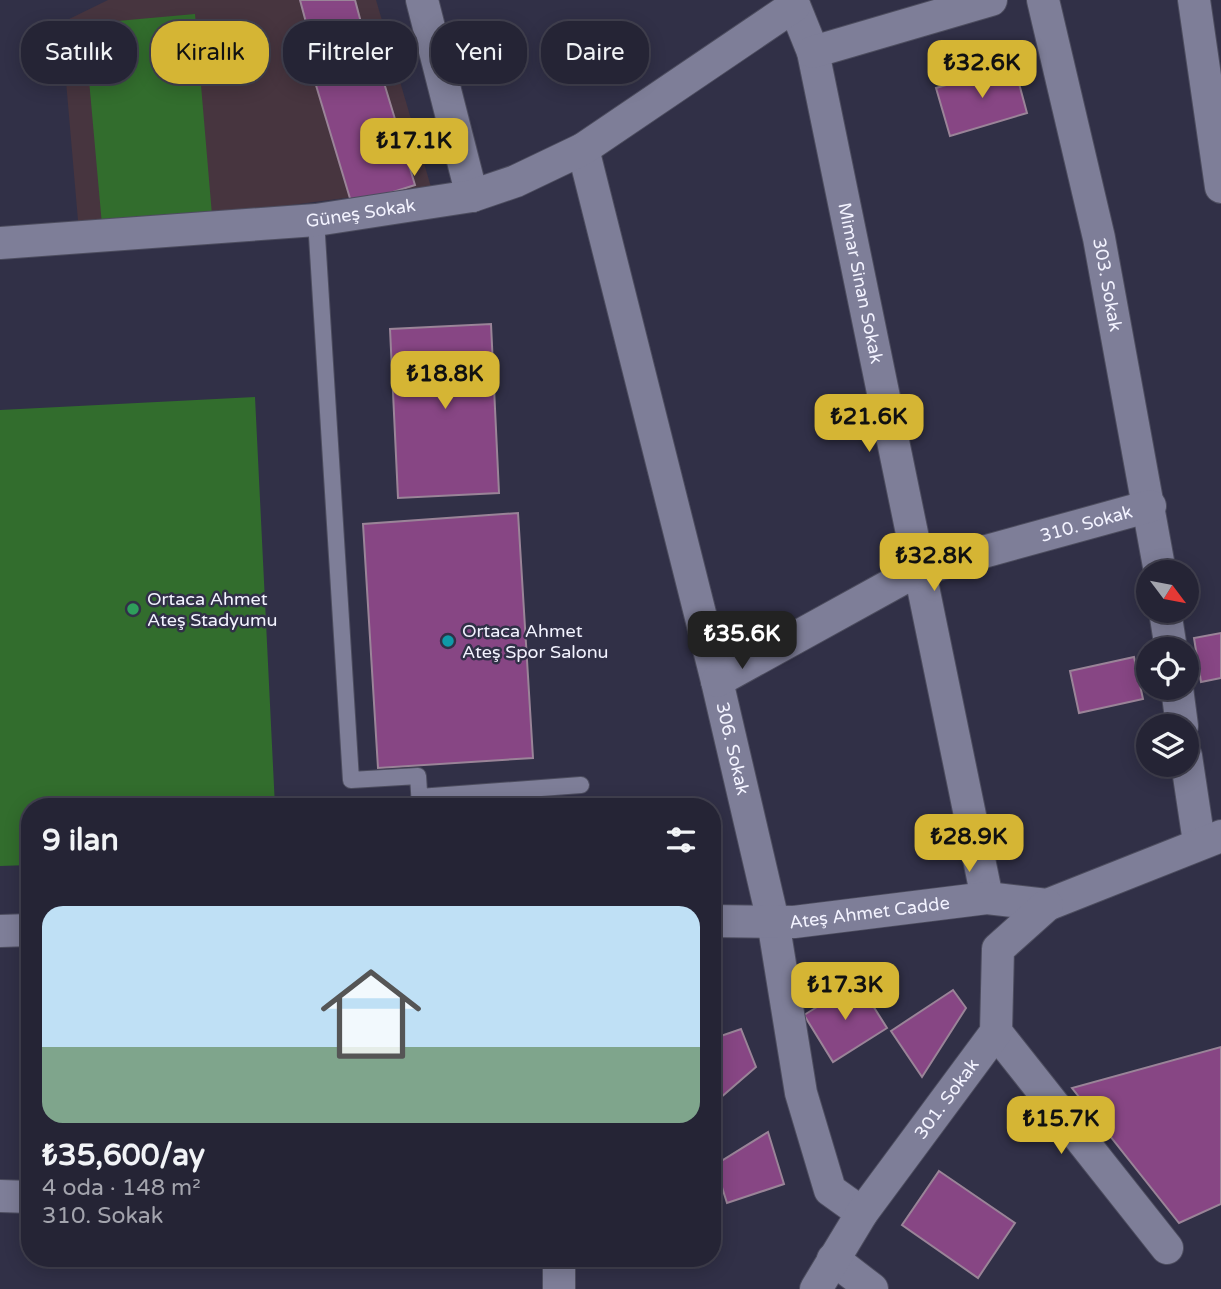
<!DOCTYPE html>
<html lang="tr">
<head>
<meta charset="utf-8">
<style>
	body { margin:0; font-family:"Varela Round",sans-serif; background:#313041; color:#f1f3f6; height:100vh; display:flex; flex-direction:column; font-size:26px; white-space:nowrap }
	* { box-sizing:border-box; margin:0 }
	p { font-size:23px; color:#a3a4ad }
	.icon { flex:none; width:38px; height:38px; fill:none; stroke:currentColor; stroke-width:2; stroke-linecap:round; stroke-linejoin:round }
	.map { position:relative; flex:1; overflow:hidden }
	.panel { position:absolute; left:21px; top:798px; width:700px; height:469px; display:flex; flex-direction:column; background:#252435; border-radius:28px; box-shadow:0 4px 18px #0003,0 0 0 2px #424150 }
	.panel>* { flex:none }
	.guide { position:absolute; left:21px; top:21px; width:700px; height:63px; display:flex; gap:14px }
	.needle { width:46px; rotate:122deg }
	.controls { position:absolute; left:1136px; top:560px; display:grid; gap:14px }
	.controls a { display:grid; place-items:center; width:63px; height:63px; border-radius:50%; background:#252435; box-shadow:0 4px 18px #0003,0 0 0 2px #424150; font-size:35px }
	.price { position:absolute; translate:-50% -60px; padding:0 16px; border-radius:14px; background:#d5b534; color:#111; font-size:23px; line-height:46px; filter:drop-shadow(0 2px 4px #0008) }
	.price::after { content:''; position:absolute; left:50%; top:42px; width:21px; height:16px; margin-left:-10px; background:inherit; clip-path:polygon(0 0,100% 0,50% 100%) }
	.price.active { background:#222; color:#fff }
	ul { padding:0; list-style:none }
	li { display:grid; align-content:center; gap:14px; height:371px; padding:0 21px }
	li+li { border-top:2px solid #424150 }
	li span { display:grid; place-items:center; height:217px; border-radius:21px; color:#555 }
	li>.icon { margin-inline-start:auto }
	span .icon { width:126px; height:126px; fill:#fffc; stroke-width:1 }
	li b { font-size:30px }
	h2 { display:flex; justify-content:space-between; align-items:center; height:84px; padding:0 21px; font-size:30px }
	.tag { padding:0 24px; border-radius:28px; background:#252435; box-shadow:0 4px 18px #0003,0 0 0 2px #424150; font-size:24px; line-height:63px }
	.tag.active { background:#d5b534; color:#111 }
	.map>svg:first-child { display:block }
	.education { fill:#47353f }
	.green { fill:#326d2d }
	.building { fill:#874684; stroke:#9a8498; stroke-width:2 }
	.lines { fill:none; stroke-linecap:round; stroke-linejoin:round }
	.lane-casing { stroke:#4d4d5f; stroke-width:18 }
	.street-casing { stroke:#4d4d5f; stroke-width:34 }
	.lane { stroke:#7e7e98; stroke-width:16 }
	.street { stroke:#7e7e98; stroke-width:32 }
	.leisure-dot { fill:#2e9e5b; stroke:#313047; stroke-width:2.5 }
	.culture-dot { fill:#0f9aa8; stroke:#313047; stroke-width:2.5 }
	.labels { text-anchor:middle; stroke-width:5; stroke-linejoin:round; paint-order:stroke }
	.street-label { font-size:18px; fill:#f3f3ff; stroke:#313047 }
	.poi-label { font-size:18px; fill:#f3f3ff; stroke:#313047; text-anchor:start }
</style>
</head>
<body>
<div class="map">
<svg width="1221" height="1289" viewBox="0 0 1221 1289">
	<rect width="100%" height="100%" fill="#313047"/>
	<path class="education" d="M108,0H376L431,187L79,232L61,23Z"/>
	<path class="green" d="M195,14L212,215L102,225L84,24Z
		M255,397L275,807H30V865L0,866V410Z"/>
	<path class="building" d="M300,0H355L366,41L315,56Z
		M378,63L415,185L352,205L315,82Z
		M1014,65L1027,113L950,136L936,88Z
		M491,324L499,493L398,498L390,329Z
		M518,513L533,758L378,768L363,524Z
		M1221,633V678L1201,682L1194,638Z
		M1134,657L1143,699L1079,713L1070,671Z
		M858,982L887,1028L833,1062L804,1015Z
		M953,990L966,1008L922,1077L891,1031Z
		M741,1029L756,1067L712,1105V1039Z
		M1221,1047V1204L1179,1223L1072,1088Z
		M768,1132L784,1184L727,1203L715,1165Z
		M939,1171L1015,1223L978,1278L902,1225Z"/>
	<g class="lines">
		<g class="lane-casing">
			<path id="lane" d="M316,220L351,780L418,776L420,807
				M419,797L581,785"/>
		</g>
		<g class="street-casing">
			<g id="street">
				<path d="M422,0L472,196"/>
				<path id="s1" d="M792,0L813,52L987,898"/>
				<path id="s2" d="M1043,0L1099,238L1160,572"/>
				<path d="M1194,0L1221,187"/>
				<path d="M813,52L991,0"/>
				<path id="s3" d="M583,149L717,681L773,921L801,1093L830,1190L862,1213"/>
				<path id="s4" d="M0,243L316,220L472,196L516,181L583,149L794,6"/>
				<path d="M1165,611L1171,649"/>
				<path id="s5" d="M717,681L918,570L1150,506"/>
				<path d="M1177,688L1182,726"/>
				<path d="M1186,756L1199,842"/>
				<path id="s6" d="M712,921L794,922L987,898L1047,905L1221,836"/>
				<path d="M0,931L30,930"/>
				<path d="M996,1032L1167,1248"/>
				<path d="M0,1196L30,1197"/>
				<path d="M833,1259L872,1289"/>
				<path d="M559,1289V1258"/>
				<path id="s7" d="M816,1289L862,1213L996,1032L998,949L1047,905"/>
			</g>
		</g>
		<use href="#lane" class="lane"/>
		<use href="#street" class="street"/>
	</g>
	<circle class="leisure-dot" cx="133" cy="609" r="7"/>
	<circle class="culture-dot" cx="448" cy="641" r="7"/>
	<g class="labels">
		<g class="street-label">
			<text dy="6" stroke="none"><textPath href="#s4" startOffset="362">Güneş Sokak</textPath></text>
			<text dy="6" stroke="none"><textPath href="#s1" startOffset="292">Mimar Sinan Sokak</textPath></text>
			<text dy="6" stroke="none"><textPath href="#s2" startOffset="292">303. Sokak</textPath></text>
			<text dy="6" stroke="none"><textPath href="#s5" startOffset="404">310. Sokak</textPath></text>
			<text dy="6" stroke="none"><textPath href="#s3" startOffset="618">306. Sokak</textPath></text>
			<text dy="6" stroke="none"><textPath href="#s6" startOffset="158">Ateş Ahmet Cadde</textPath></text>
			<text dy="6" stroke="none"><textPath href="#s7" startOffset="231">301. Sokak</textPath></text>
		</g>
		<g class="poi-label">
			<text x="147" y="605">Ortaca Ahmet<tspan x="147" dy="21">Ateş Stadyumu</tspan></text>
			<text x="462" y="637">Ortaca Ahmet<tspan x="462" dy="21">Ateş Spor Salonu</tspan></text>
		</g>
	</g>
</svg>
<div class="controls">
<a><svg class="needle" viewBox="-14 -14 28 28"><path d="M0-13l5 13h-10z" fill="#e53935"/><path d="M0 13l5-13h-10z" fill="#a3a4ad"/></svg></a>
<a><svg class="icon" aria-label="locate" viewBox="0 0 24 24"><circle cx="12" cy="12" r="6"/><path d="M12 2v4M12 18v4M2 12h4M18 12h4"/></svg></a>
<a><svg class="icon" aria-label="layers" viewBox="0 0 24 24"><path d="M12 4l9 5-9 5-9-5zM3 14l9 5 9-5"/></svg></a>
</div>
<b class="price" style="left:982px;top:100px">₺32.6K</b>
<b class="price" style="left:414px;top:178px">₺17.1K</b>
<b class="price" style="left:445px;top:411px">₺18.8K</b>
<b class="price" style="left:869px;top:454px">₺21.6K</b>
<b class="price" style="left:934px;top:593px">₺32.8K</b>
<b class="price active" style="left:742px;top:671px">₺35.6K</b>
<b class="price" style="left:969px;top:874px">₺28.9K</b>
<b class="price" style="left:845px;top:1022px">₺17.3K</b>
<b class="price" style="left:1061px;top:1156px">₺15.7K</b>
<div class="guide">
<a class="tag">Satılık</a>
<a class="tag active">Kiralık</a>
<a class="tag">Filtreler</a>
<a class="tag">Yeni</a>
<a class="tag">Daire</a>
</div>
<section class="panel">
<h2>9 ilan<svg class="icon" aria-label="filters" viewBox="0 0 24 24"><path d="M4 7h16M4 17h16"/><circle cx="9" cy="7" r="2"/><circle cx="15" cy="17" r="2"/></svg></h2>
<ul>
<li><span style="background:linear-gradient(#bfe0f5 65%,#7fa58c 0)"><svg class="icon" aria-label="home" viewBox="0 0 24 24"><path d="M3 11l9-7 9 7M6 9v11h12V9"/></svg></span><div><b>₺35,600/ay</b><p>4 oda · 148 m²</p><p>310. Sokak</p></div></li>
</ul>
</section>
</div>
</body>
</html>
